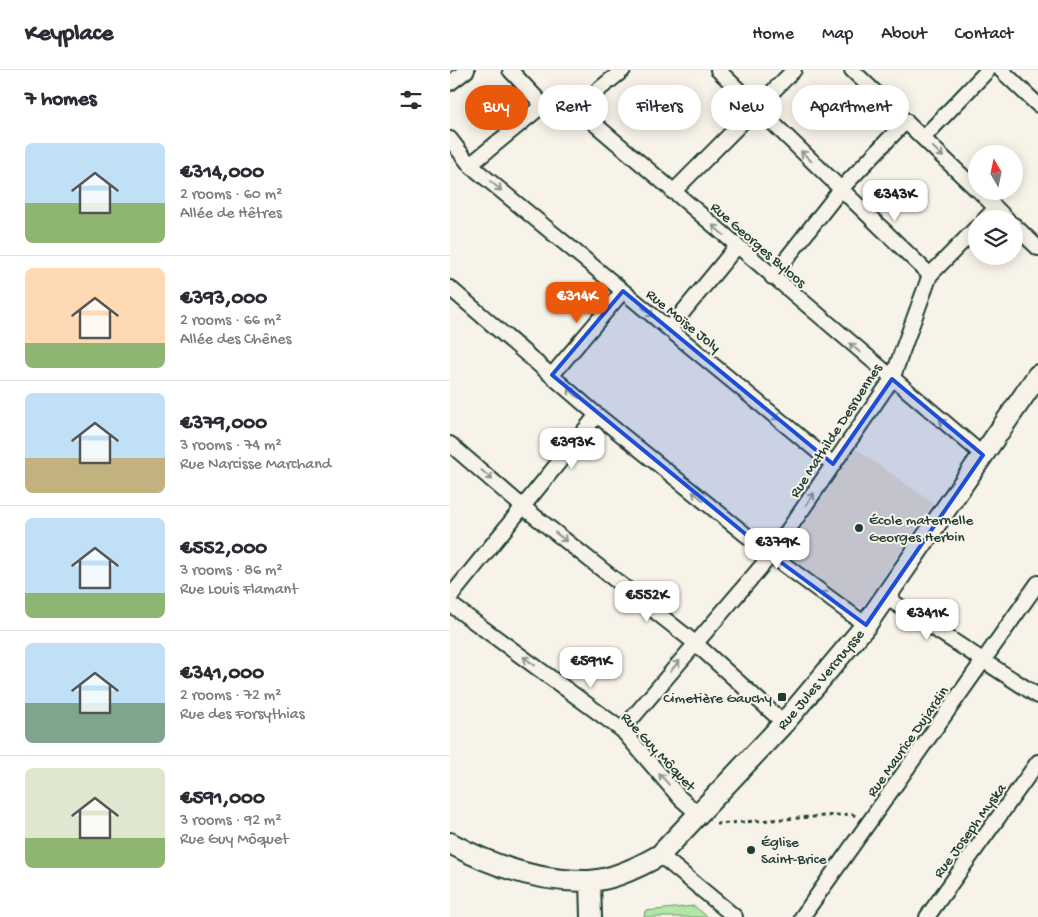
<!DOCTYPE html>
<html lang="en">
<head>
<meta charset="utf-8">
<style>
	body { margin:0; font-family:"Gochi Hand",sans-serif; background:#f2f2f3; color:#2b2b33; height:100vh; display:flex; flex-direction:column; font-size:19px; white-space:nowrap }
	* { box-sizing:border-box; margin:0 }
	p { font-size:16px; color:#7c7c81 }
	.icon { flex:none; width:28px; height:28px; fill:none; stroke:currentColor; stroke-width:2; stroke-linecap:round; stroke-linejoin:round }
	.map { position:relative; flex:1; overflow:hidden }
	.sheet { display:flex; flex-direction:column; background:#fff; width:450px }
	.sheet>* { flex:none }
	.banner { position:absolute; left:15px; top:15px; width:475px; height:45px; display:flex; gap:10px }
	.needle { width:32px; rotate:351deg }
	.tools { position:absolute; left:518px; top:75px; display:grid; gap:10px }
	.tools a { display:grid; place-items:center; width:55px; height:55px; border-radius:50%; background:#fff; box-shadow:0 2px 12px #0003; font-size:25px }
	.price { position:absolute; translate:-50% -42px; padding:0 11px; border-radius:10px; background:#fff; color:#222; font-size:16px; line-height:32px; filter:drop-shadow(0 1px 2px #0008) }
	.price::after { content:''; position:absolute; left:50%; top:30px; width:15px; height:11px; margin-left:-8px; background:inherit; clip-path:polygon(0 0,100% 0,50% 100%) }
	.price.selected { background:#ea580c; color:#fff }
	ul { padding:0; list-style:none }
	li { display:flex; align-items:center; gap:15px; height:125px; padding:0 25px }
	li+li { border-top:1px solid #e1e1e2 }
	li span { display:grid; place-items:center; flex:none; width:140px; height:100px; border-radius:8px; color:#555 }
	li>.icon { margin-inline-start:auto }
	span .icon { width:60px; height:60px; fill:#fffc; stroke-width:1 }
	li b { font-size:21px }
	h2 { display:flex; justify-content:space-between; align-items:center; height:60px; padding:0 25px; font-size:21px }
	.chip { padding:0 18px; border-radius:22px; background:#fff; box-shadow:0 2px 12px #0003; font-size:18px; line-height:45px }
	.chip.selected { background:#ea580c; color:#fff }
	header { display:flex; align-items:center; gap:30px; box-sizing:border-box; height:70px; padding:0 25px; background:#fff; border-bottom:1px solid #e1e1e2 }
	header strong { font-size:24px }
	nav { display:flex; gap:28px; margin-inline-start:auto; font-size:18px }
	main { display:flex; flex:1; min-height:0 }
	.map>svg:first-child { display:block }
	.built { fill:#ede0cb }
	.green { fill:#b3e7a8; stroke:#69926e }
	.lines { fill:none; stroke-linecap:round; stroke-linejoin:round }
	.street-casing { stroke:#1f3d34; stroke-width:18 }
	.secondary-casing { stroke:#1f3d34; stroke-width:24 }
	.path { stroke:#1f3d34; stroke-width:3; stroke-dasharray:4 4; stroke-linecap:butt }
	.street { stroke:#f7f3e8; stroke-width:14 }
	.secondary { stroke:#f7f3e8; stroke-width:20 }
	.oneway { stroke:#8b988e }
	.marked { fill:#1d4ed8; fill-opacity:0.2; stroke:#1d4ed8; stroke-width:4; stroke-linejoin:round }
	.poi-dot { fill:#1f3d34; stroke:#f7f3e8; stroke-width:2 }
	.labels { text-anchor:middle; stroke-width:4; stroke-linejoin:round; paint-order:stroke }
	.street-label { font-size:15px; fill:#1f3d34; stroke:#f7f3e8 }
	.poi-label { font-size:15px; fill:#1f3d34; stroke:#f7f3e8; text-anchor:start }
</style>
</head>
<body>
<header>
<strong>Keyplace</strong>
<nav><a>Home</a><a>Map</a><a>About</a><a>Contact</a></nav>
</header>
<main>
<section class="sheet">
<h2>7 homes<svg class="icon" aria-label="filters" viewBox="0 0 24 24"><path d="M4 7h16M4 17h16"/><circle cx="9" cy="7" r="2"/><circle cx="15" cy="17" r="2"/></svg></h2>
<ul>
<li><span style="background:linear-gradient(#bfe0f5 60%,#8fb573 0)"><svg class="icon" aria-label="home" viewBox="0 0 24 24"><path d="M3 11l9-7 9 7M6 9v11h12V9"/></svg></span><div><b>€314,000</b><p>2 rooms · 60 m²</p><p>Allée de Hêtres</p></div></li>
<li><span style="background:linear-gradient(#ffd9b3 75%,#8fb573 0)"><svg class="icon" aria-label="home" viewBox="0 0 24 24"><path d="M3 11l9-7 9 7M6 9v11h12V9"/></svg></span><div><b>€393,000</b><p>2 rooms · 66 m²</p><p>Allée des Chênes</p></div></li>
<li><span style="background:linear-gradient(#bfe0f5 65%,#c2b280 0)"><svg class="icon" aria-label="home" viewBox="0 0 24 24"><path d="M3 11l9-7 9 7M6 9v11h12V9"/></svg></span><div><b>€379,000</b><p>3 rooms · 74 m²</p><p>Rue Narcisse Marchand</p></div></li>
<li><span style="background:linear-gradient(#bfe0f5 75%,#8fb573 0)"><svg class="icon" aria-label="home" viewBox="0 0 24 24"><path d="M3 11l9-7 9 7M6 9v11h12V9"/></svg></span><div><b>€552,000</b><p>3 rooms · 86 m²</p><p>Rue Louis Flamant</p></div></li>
<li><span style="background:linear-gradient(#bfe0f5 60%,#7fa58c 0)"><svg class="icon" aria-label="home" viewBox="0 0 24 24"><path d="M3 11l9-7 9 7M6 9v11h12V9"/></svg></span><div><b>€341,000</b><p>2 rooms · 72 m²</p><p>Rue des Forsythias</p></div></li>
<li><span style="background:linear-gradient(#dfe7d0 70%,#8fb573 0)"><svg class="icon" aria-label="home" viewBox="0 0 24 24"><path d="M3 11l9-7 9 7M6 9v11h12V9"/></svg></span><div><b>€591,000</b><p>3 rooms · 92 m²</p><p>Rue Guy Môquet</p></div></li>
</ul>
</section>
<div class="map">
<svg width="588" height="847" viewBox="0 0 588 847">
	<rect width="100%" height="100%" fill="#f7f3e8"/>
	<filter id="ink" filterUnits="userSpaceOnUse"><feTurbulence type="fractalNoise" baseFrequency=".02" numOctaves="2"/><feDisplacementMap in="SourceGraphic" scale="10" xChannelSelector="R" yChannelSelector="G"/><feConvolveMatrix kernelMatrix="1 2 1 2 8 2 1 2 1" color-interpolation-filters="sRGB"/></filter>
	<g filter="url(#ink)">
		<path class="built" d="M405,378L483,433L414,536L406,538L335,483Z"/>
		<path class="green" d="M244,836L258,847H194L195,841Z"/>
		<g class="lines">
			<g class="street-casing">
				<path id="street" d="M60,0L93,35L126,38L533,385
					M268,0L480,205
					M402,0L526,119
					M551,0L588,35
					M0,13L17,0
					M126,38L173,0
					M473,68L538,0
					M0,69L20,95L383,394
					M20,95L93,35
					M529,121L557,149
					M223,122L344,0
					M535,149L546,138
					M564,155L588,178
					M322,207L391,119L456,51
					M0,218L147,345L321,485L416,555
					M219,259L287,176
					M102,305L173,221
					M0,374L73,437L245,573L334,653
					M0,527L147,345
					M437,528L588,626
					M0,534L172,660L230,728L248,744
					M172,660L321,485L442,309L480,205L526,158
					M210,785L285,847
					M352,847L588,513
					M477,847L588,692"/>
			</g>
			<g class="secondary-casing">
				<path id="secondary" d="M0,773C42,796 90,812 139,811C163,810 189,797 210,785L334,653L416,555L588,305
					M140,811L141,847"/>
			</g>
			<path class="path" d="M266,754L402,744L405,746"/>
			<use href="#street" class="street"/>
			<use href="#secondary" class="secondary"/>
		</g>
		<defs><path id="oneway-shaft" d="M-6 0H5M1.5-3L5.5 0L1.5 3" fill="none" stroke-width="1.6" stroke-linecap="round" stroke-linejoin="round" transform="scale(1.25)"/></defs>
		<g class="oneway">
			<use href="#oneway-shaft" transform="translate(488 82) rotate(44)"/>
			<use href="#oneway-shaft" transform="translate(356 86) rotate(-136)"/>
			<use href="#oneway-shaft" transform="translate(46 116) rotate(40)"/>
			<use href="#oneway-shaft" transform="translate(268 160) rotate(-139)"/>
			<use href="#oneway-shaft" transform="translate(198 242) rotate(39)"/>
			<use href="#oneway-shaft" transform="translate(405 278) rotate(-139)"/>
			<use href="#oneway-shaft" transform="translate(123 323) rotate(-138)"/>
			<use href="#oneway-shaft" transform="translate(324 345) rotate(40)"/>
			<use href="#oneway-shaft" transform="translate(495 354) rotate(-140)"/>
			<use href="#oneway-shaft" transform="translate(37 405) rotate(41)"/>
			<use href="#oneway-shaft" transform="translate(248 426) rotate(-141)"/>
			<use href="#oneway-shaft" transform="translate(360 429) rotate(-56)"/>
			<use href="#oneway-shaft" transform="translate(111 467) rotate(38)"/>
			<use href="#oneway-shaft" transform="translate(377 526) rotate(-144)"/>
			<use href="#oneway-shaft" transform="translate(79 591) rotate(-144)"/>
			<use href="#oneway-shaft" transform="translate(225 596) rotate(-50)"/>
			<use href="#oneway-shaft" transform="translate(214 709) rotate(-131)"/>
		</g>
	</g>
	<path class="marked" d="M173,221L383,394L442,309L533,385L416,555L321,485L102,305Z"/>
	<g class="poi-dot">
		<circle cx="409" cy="458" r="5"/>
		<rect x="327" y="622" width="10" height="10" rx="2.5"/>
		<circle cx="301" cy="780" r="5"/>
	</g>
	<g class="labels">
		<g class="street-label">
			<text transform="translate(309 174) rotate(41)" y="5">Rue Georges Byloos</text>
			<text transform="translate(234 250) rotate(39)" y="5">Rue Moïse Joly</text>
			<text transform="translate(385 360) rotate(-57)" y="5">Rue Mathilde Desruennes</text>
			<text transform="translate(370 609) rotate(-50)" y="5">Rue Jules Vercruysse</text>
			<text transform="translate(457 671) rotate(-55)" y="5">Rue Maurice Dujardin</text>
			<text transform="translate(209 681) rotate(47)" y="5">Rue Guy Môquet</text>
			<text transform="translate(519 760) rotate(-54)" y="5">Rue Joseph Myska</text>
		</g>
		<g class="poi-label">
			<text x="419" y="454">École maternelle<tspan x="419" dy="17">Georges Herbin</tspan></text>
			<text x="322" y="632" text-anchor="end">Cimetière Gauchy</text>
			<text x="311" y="776">Église<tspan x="311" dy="17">Saint-Brice</tspan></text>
		</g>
	</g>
</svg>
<div class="tools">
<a><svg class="needle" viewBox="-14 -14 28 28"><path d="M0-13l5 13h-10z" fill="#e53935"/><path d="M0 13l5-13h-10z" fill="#7c7c81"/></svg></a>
<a><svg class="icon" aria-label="layers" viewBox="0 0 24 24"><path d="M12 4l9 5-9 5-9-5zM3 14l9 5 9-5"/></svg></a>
</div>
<b class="price" style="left:445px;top:152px">€343K</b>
<b class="price selected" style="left:127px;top:254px">€314K</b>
<b class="price" style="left:122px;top:400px">€393K</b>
<b class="price" style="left:327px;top:500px">€379K</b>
<b class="price" style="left:197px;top:553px">€552K</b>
<b class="price" style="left:477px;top:571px">€341K</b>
<b class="price" style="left:141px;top:619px">€591K</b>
<div class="banner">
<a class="chip selected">Buy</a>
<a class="chip">Rent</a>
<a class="chip">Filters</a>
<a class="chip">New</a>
<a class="chip">Apartment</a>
</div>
</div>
</main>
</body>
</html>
